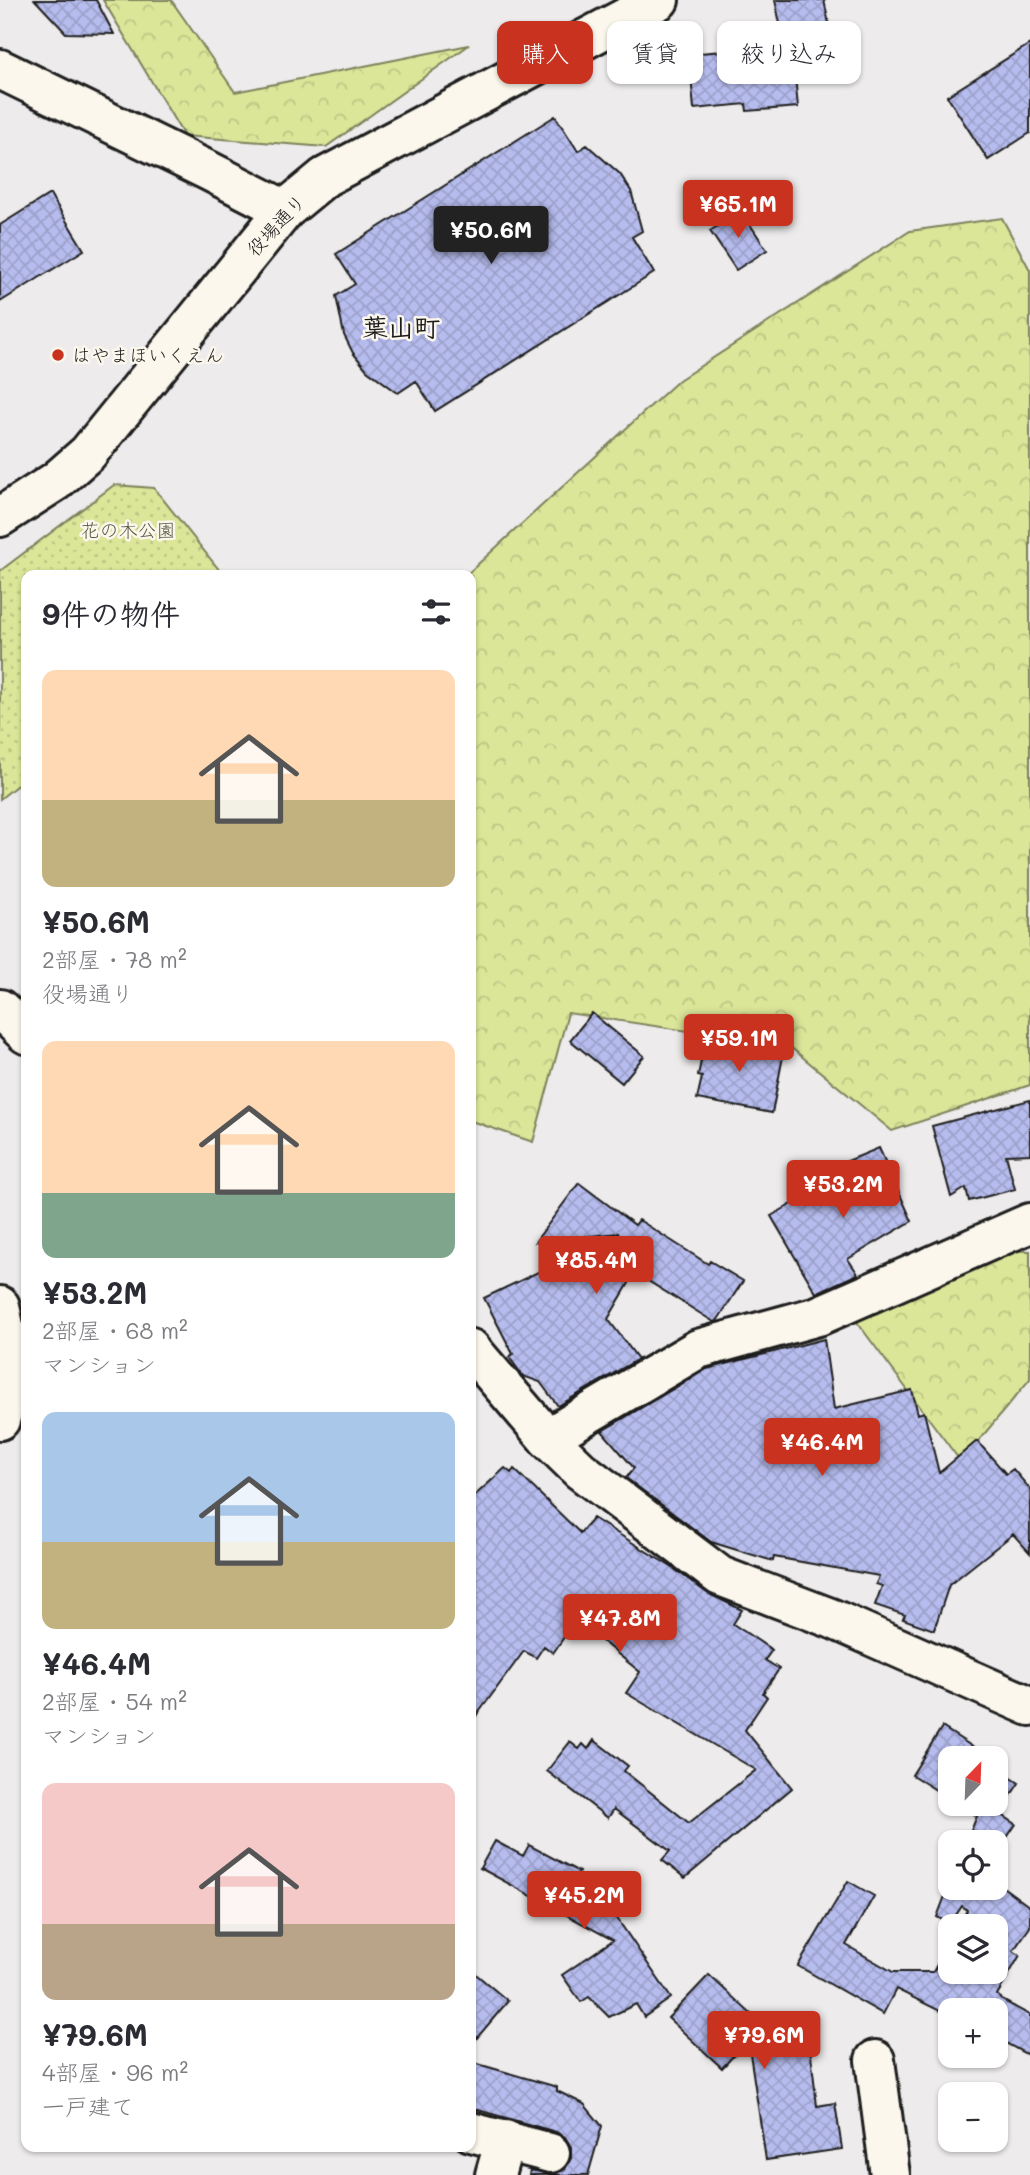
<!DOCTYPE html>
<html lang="ja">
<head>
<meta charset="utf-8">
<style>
	body { margin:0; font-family:Mali,"Klee One",sans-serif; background:#f7f7f7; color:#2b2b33; height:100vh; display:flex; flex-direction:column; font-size:26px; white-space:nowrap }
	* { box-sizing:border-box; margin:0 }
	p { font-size:23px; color:#7c7c81 }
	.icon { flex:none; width:38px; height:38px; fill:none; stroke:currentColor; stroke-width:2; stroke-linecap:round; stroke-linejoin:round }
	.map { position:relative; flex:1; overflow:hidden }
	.sheet { position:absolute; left:21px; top:570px; width:455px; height:1582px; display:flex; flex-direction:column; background:#fff; border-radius:14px; box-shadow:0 2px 5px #0004 }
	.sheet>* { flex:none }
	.top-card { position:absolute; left:497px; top:21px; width:427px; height:63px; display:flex; gap:14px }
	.needle { width:46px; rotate:23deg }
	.buttons { position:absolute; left:938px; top:1746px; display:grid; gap:14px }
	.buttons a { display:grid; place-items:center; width:70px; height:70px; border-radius:14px; background:#fff; box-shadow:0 2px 5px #0004; font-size:35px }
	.price { position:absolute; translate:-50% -60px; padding:0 16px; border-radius:7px; background:#c8321e; color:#fff; font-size:23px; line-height:46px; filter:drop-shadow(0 2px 4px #0008) }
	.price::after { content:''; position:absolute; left:50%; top:42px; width:21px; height:16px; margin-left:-10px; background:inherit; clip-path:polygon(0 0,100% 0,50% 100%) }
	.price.current { background:#222; color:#fff }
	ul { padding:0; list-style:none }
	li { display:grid; align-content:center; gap:14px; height:371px; padding:0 21px }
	li span { display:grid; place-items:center; height:217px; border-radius:14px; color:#555 }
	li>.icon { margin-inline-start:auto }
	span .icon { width:126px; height:126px; fill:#fffc; stroke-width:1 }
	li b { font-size:30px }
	h2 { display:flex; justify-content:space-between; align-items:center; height:84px; padding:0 21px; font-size:30px }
	.tag { padding:0 24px; border-radius:14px; background:#fff; box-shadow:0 2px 5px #0004; font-size:24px; line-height:63px }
	.tag.current { background:#c8321e; color:#fff }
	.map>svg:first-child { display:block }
	.forest { fill:url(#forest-crowns); stroke:#7c815a; stroke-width:2 }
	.park { fill:url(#park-dots); stroke:#7c815a; stroke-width:2 }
	.building { fill:url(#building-cross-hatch); stroke:#1c1c1c; stroke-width:2 }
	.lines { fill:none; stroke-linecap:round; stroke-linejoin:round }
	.street-casing { stroke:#1c1c1c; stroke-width:44 }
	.secondary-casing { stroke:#1c1c1c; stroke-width:44 }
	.street { stroke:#fbf7ec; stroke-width:38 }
	.secondary { stroke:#fbf7ec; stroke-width:38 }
	.poi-dot { fill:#c8321e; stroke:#fbf7ec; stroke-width:2.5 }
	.labels { text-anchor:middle; stroke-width:5; stroke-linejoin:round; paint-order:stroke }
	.street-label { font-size:19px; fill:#1c1c1c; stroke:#fbf7ec }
	.poi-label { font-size:19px; fill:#1c1c1c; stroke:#fbf7ec; text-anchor:start }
	.park-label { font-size:19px; fill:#555942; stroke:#fbf7ec }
	.district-label { font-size:26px; font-weight:bold; fill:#1c1c1c; stroke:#fbf7ec }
</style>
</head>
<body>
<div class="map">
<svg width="1030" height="2175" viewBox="0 0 1030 2175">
	<defs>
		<pattern id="forest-crowns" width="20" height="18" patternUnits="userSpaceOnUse" patternTransform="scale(1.75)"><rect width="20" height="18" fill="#dbe699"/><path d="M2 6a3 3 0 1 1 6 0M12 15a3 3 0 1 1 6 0" fill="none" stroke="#bbc583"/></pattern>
		<pattern id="park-dots" width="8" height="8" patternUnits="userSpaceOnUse" patternTransform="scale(1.75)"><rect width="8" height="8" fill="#dbe699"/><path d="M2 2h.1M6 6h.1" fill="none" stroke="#bbc583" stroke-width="1.8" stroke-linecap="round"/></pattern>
		<pattern id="building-cross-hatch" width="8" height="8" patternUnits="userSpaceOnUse" patternTransform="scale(1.75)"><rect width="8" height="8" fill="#b6bced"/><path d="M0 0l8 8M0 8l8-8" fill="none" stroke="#9ca1cb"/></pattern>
	</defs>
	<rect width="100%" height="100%" fill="#edebec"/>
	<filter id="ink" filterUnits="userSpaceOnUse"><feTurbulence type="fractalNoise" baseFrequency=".0143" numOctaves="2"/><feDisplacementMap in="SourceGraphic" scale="14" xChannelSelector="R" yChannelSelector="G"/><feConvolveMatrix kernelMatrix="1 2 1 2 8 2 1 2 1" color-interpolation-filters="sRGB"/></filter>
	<g filter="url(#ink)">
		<path class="forest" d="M103,0H171L235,92L469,45L326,147L184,136Z
			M1002,218L1030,270V1085L892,1131L789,1046L568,1013L533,1142L471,1121V576H465L679,380L910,231Z
			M951,1249L1030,1251V1379L961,1462L854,1318Z"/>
		<path class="park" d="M114,485L154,488L224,576H26V786L21,782L0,799V571Z"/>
		<path class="building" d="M35,0H96L114,34L66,33Z
			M775,0H824L830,29L783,38Z
			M1030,44V133L988,160L947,96Z
			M792,45L798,107L747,111L746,104L694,109L689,54Z
			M555,116L578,151L587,145L620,174L631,191L642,231L632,237L654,273L435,411L416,381L398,393L367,370L353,353L344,335L336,296L355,284L336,254Z
			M50,194L84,250L0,302V225Z
			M741,211L767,250L736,270L710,231Z
			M592,1013L644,1056L622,1083L570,1040Z
			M706,1035L784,1051L772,1113L697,1099L702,1077L698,1076Z
			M1030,1100V1154L1006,1155L1015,1189L969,1201L966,1188L951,1197L932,1126Z
			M879,1148L912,1221L848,1259L858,1274L816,1293L771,1216L844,1174L840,1164Z
			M579,1183L635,1225L639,1220L708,1264L710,1261L743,1281L717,1321L714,1322L635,1273L608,1319L638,1359L558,1406L540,1382L523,1376L509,1357L513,1354L484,1298L619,1233L535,1242Z
			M824,1339L834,1409L912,1390L918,1414L924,1412L939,1473L977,1441L1006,1474L1013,1469L1030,1489V1553L1013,1534L949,1585L934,1630L903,1619L905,1615L875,1605L882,1586L876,1584L879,1576L774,1557L773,1561L711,1542L626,1478L634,1468L602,1431L707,1369Z
			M505,1468L511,1473L514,1469L580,1533L593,1518L673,1568L707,1593L742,1610L733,1624L772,1650L765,1660L779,1669L763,1693L767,1697L745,1730L792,1788L685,1878L662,1860L670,1851L614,1809L608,1818L547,1771L570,1742L579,1749L583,1744L588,1749L594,1740L628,1766L624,1771L689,1823L756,1770L626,1693L640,1672L576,1620L553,1653L544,1646L536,1658L524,1651L471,1723V1499Z
			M942,1727L982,1753L978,1757L981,1759H950V1799L912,1775Z
			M996,1768L1019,1783L999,1813L1016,1824L996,1854V1843H966L977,1816L958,1804H996Z
			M495,1841L523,1856L529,1845L579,1872L577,1877L595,1886L671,1998L644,2017L636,2004L609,2017L589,1997L581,2002L562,1975L613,1940L480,1868Z
			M848,1881L874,1896L846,1945L893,1972H933L950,1941V1972H996V1927H958L967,1910L962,1906L950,1924L937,1917L950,1883V1888H996V1882L1030,1907V1927L1013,1951L1020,1955L997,1995L1001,1998L1000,1999L1030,2015V2056L996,2038V2011H950V2016L896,1989L883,2014L798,1966Z
			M471,1970L508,2001L471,2045Z
			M709,1975L779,2040L809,2037L817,2106L835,2103L842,2149L766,2160L748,2040L722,2068L668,2018Z
			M471,2062L557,2087V2091L584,2104L602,2126L588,2175H529L530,2170L555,2174L565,2169L571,2158V2147L565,2137L556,2132L471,2108Z"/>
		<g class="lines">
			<g class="street-casing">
				<path id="street" d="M0,69L209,171L285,210
					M0,1009L26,1034
					M0,1306L11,1361L8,1393L0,1420
					M471,1349L547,1438L580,1470L720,1576L833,1619L1030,1706
					M547,1438L698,1349L818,1316L1030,1223
					M875,2060L890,2175
					M471,2132L550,2153
					M495,2175L505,2140"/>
			</g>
			<g class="secondary-casing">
				<path id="secondary" d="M0,517L56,481L88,453L285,210L325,177L659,0"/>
			</g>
			<use href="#street" class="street"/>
			<use href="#secondary" class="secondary"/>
		</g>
	</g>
	<circle class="poi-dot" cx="58" cy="355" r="7"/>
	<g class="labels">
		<g class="street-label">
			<text transform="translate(276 225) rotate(-47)" y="7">役場通り</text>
		</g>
		<g class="poi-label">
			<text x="72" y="362">はやまほいくえん</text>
		</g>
		<g class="park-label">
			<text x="128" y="537">花の木公園</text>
		</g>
		<g class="district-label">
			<text x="401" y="337">葉山町</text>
		</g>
	</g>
</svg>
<div class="buttons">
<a><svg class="needle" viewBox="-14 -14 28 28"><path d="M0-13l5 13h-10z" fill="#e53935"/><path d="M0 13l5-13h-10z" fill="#7c7c81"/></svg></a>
<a><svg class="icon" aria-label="locate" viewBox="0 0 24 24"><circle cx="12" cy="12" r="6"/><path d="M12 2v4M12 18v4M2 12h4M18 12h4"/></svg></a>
<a><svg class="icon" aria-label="layers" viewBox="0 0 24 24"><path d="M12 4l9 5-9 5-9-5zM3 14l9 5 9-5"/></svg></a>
<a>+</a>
<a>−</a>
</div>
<b class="price" style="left:738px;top:240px">¥65.1M</b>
<b class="price current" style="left:491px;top:266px">¥50.6M</b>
<b class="price" style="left:739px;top:1074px">¥59.1M</b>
<b class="price" style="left:843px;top:1220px">¥53.2M</b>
<b class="price" style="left:596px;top:1296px">¥85.4M</b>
<b class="price" style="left:822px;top:1478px">¥46.4M</b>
<b class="price" style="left:620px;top:1654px">¥47.8M</b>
<b class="price" style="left:584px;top:1931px">¥45.2M</b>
<b class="price" style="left:764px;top:2071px">¥79.6M</b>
<div class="top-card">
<a class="tag current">購入</a>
<a class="tag">賃貸</a>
<a class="tag">絞り込み</a>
</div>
<section class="sheet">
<h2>9件の物件<svg class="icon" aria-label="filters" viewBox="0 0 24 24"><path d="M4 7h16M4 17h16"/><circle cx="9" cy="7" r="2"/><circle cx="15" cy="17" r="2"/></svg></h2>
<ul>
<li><span style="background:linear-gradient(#ffd9b3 60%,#c2b280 0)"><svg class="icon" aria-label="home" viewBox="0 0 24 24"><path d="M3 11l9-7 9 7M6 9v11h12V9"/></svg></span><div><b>¥50.6M</b><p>2部屋 · 78 m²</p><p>役場通り</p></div></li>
<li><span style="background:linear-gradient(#ffd9b3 70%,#7fa58c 0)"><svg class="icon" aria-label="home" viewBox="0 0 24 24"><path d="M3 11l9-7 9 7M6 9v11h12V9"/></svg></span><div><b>¥53.2M</b><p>2部屋 · 68 m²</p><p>マンション</p></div></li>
<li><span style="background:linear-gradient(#a9c7e8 60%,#c2b280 0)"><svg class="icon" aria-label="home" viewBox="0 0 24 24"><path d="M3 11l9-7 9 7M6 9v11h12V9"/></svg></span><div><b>¥46.4M</b><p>2部屋 · 54 m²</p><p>マンション</p></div></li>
<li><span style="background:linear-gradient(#f6c9c9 65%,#b9a48a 0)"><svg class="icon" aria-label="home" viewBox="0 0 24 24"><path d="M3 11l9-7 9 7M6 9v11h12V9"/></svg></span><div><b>¥79.6M</b><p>4部屋 · 96 m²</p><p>一戸建て</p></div></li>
</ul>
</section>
</div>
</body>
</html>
